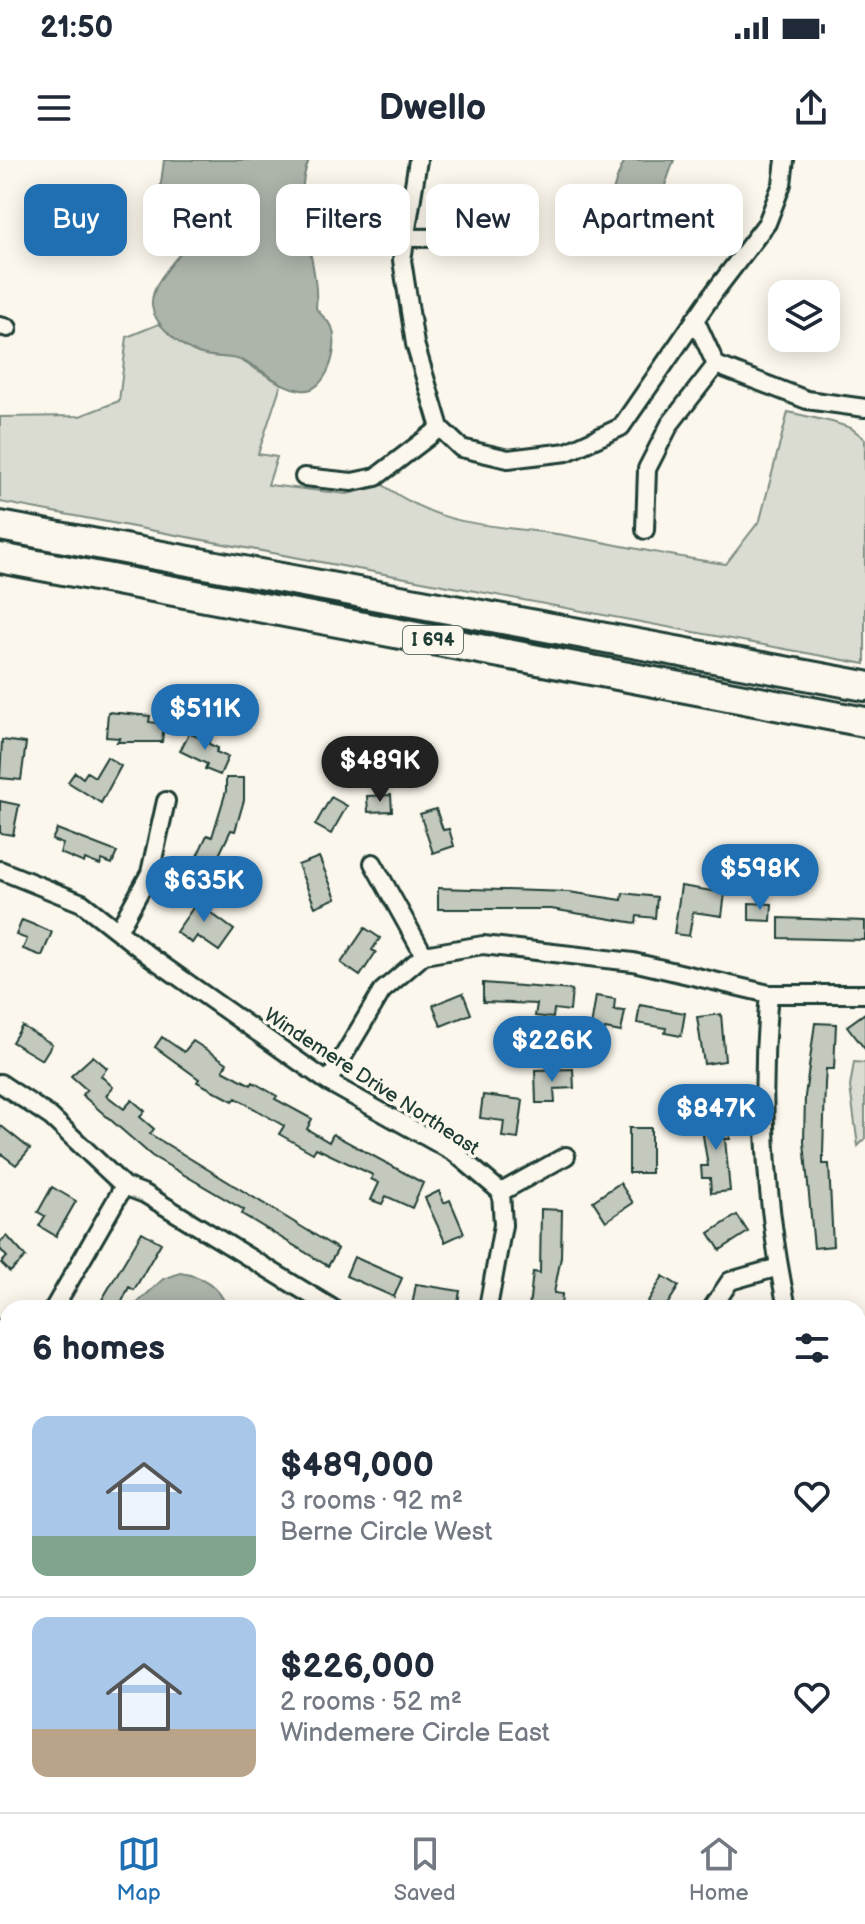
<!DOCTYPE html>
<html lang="en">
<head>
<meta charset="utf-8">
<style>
	body { margin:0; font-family:"Balsamiq Sans",sans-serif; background:#f2f2f3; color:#1f2937; height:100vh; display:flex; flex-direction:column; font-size:30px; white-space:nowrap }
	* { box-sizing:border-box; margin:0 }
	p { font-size:26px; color:#747a83 }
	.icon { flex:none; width:44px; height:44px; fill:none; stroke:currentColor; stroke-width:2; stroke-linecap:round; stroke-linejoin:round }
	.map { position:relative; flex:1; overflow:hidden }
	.sheet { position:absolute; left:0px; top:1140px; width:866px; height:512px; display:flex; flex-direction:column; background:#fff; border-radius:24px 24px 0 0; box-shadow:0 4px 20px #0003 }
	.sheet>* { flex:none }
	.banner { position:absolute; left:24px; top:24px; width:818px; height:72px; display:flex; gap:16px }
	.buttons { position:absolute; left:768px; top:120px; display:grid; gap:16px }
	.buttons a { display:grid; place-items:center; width:72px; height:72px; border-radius:16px; background:#fff; box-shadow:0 4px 20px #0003; font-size:40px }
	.price { position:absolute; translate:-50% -68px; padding:0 18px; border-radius:28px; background:#1f6fb2; color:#fff; font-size:26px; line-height:52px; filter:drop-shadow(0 2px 4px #0008) }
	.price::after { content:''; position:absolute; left:50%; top:48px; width:24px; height:18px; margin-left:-12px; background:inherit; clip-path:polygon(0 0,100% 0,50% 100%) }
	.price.on { background:#222; color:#fff }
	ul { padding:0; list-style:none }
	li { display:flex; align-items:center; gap:24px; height:200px; padding:0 32px }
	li+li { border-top:2px solid #e0e1e3 }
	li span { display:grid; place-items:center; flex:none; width:224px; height:160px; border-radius:16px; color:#555 }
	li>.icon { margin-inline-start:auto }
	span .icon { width:96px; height:96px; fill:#fffc; stroke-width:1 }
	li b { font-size:34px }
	h2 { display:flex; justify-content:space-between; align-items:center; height:96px; padding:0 32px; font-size:34px }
	.pill { padding:0 28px; border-radius:16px; background:#fff; box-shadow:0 4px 20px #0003; font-size:28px; line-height:72px }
	.pill.on { background:#1f6fb2; color:#fff }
	.status { display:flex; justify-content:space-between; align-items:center; height:56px; padding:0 40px; background:#fff; direction:ltr }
	.status svg { height:22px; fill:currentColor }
	header { display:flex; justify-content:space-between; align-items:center; height:104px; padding:0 32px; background:#fff; font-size:36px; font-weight:700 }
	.menu { display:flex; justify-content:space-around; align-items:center; height:112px; border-top:2px solid #e0e1e3; background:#fff; font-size:22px; color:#747a83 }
	.menu a { display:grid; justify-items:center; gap:4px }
	.menu .on { color:#1f6fb2 }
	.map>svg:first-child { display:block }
	.green { fill:#dbdcd1; stroke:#7d8c82; stroke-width:2 }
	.water { fill:#adb4aa; stroke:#74847b; stroke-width:2 }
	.building { fill:#c4c9be; stroke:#1f3d34; stroke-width:2 }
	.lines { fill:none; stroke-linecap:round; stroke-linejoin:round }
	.minor-casing { stroke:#1f3d34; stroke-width:22 }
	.motorway-casing { stroke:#1f3d34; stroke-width:34 }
	.minor { stroke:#fbf7ec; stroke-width:16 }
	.motorway { stroke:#fbf7ec; stroke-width:28 }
	.labels { text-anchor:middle; stroke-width:7; stroke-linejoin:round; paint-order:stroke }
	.shield { fill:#fbf7ec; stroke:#61756b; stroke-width:2 }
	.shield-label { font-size:18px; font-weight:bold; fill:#1f3d34 }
	.street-label { font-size:20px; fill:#1f3d34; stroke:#fbf7ec }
</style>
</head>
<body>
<div class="status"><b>21:50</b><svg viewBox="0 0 49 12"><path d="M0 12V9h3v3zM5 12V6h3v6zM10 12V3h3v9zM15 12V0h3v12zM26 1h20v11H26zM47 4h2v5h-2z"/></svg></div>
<header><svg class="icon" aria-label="menu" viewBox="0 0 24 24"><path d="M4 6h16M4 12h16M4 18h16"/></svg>Dwello<svg class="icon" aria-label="share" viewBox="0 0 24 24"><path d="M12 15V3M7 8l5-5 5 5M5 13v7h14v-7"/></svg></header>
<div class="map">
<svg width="865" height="1652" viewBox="0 0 865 1652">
	<rect width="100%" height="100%" fill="#fbf7ec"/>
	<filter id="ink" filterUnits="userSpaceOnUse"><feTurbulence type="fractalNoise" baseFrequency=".0125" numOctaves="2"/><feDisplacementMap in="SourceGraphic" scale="16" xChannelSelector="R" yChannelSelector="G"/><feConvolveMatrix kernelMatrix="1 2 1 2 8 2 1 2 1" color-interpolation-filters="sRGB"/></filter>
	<g filter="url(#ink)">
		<path class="green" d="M159,164L198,193L235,197L281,224L258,294L277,297L268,325L347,334L383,325C449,372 494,363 569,376C621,385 673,397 726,404L760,360L788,252L832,262L851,268L865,279V504L0,342V257L80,256L119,241L127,177Z
			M854,902L865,903V979L858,986L850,927Z
			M8,1569V1644H412L424,1652H0V1571Z"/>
		<path class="water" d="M164,0H309C289,46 320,100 316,148C320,154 328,161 332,167C340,187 327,234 301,230C279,227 266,211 246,202C231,195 214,199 198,193C181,187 154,165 152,146C150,122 177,101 188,82L182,65L164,55L158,46Z
			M625,0H674L649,71L621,84L612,81C607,50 611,28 625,0Z
			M180,1113C204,1116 218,1126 228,1148H132L163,1119Z
			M300,1644H329L334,1652H260Z"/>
		<path class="building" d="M108,552L150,556L149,562L164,564L162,582H117L120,578L106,577Z
			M203,572L212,577L209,584L218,588L216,592L228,597L220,615L205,609L207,604L180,591L189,573L200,578Z
			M2,580L26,583L21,620L0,618Z
			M107,597L121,606L101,643L68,622L75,612L83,618L87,612L95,617Z
			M226,618H244V640L235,671L231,670L207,720L190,711L207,675L212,677L226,631Z
			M391,635L392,651L368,652L367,636Z
			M331,637L347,646L331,674L315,665Z
			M0,641L19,645L13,675L0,673Z
			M436,649L443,670L449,669L454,686L433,693L420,654Z
			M57,669L117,692L112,704L102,700L100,705L85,699L84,703L60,693L63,684L52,680Z
			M319,697L336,738L315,747L298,705Z
			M681,726L725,733L722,756L693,752L689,776L674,774Z
			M438,728L569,732L622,740L623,733L657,737L655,758L637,756L636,763L551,749H438Z
			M195,730L213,742L207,750L234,770L219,791L197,776L192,783L176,772L195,745L188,740Z
			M749,743L772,744L771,761L749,760Z
			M779,758L865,761V780L779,778Z
			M22,760L52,772L42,796L23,789L27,779L16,775Z
			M365,768L380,778L372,790L376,792L360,816L341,803Z
			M483,823L572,830L570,851L554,849L553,858L535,856L537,844L483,842Z
			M463,833L471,854L441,866L433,845Z
			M596,836L615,839L614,850L625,851L621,872L605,869L604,875L590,873Z
			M640,845L685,853L681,876L665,873L666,868L637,863Z
			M865,853V889L847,866Z
			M721,854L725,901L704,904L697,857Z
			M815,863L836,864L834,909H826L825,924L823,993V1004H829L833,1086L814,1088L804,982L805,936Z
			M22,866L52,884L42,900L12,882Z
			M162,877L184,892L193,881L227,903L223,910L251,925L253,922L277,936L275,939L312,959L307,969L329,982L333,974L423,1023L412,1048L386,1036L382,1044L371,1040L379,1023L371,1019L373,1015L316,988L313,993L279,974L284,966L236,938L233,941L197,922L199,919L155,887Z
			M93,896L107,908L101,916L113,927L106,935L124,949L132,940L145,951L140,957L154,969L150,974L338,1089L328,1106L242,1054L244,1050L152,996L82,935L87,930L71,916Z
			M573,909L574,928L554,929L555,943H536L535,910Z
			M483,935L523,940L518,979L502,977L504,961L480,958Z
			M729,956L730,979H725L730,1031L711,1033L710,1018H702L701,1006H708L700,957Z
			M0,965L30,989L16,1005L0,993Z
			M629,968H651V1013H629Z
			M620,1023L633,1043L606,1061L593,1041Z
			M52,1027L76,1041L56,1076L39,1066L45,1056L38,1052Z
			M439,1031L444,1043L450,1040L464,1073L445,1082L425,1038Z
			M541,1049L562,1050L561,1097L554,1133L562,1134L561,1148H529L533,1112L540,1113Z
			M737,1055L748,1072L720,1090L709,1073Z
			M142,1072L161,1083L134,1130L129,1127L119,1148H97Z
			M7,1076L26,1097L10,1112L1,1103L7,1097L0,1089V1082Z
			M354,1097L402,1118L394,1137L346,1116Z
			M663,1116L679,1126L665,1148H644Z
			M416,1124L460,1131L457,1148L412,1146Z"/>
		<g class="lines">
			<g class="minor-casing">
				<path id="minor" d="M418,0L402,100L415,184L440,268L461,288L508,299L567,292L621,267L715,131L767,63L782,24L785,0
					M406,78L527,77
					M695,159L716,205L807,240L865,248
					M0,166L8,168
					M304,317L352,322L376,317L440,268
					M645,370L647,309L670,264L716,205
					M373,703L424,795
					M0,710L82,743L152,798L328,922L455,993L501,1032L503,1065L488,1148
					M118,771L150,713L166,641
					M769,834C759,940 765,1044 787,1148
					M328,922L382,831L424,795L483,785L633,802L769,834H865
					M0,923L51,957L124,1026L145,1034L332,1148
					M501,1032L566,996
					M54,1148L124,1026
					M712,1148L730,1121L779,1107
					M0,1169L8,1171
					M0,1295L8,1260
					M0,1364L8,1414
					M858,1388H865
					M0,1561L8,1559
					M858,1587L865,1586
					M423,1644L435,1652
					M643,1652L646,1644"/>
			</g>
			<g class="motorway-casing">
				<path id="motorway" d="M0,366L865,526
					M0,398L865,562"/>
			</g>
			<use href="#minor" class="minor"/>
			<use href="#motorway" class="motorway"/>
		</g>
	</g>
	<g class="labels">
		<rect class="shield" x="403" y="466" width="60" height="28" rx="6"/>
		<g class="shield-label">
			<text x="433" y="486">I 694</text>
		</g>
		<g class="street-label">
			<text transform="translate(372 921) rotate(33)" y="7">Windemere Drive Northeast</text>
		</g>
	</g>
</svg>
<div class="buttons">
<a><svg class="icon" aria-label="layers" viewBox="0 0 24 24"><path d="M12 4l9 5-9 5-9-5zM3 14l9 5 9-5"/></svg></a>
</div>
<b class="price" style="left:205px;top:592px">$511K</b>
<b class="price on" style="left:380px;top:644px">$489K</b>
<b class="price" style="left:760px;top:752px">$598K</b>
<b class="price" style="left:204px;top:764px">$635K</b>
<b class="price" style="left:552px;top:924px">$226K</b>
<b class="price" style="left:716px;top:992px">$847K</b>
<div class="banner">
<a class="pill on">Buy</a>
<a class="pill">Rent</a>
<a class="pill">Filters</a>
<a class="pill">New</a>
<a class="pill">Apartment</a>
</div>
<section class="sheet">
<h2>6 homes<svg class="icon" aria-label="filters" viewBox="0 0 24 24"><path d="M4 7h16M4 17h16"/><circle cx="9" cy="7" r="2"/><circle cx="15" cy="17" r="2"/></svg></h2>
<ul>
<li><span style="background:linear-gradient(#a9c7e8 75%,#7fa58c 0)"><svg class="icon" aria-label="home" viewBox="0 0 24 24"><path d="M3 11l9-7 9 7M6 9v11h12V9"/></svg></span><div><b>$489,000</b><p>3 rooms · 92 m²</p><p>Berne Circle West</p></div><svg class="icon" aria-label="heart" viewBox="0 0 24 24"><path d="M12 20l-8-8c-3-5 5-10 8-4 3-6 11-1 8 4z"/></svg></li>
<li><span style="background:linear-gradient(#a9c7e8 70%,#b9a48a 0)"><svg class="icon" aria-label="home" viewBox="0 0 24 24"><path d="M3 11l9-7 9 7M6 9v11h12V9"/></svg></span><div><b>$226,000</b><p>2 rooms · 52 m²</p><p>Windemere Circle East</p></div><svg class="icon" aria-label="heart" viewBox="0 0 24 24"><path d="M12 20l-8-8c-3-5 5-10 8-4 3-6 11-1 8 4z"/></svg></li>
</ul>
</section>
</div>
<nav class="menu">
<a class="on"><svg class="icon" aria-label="map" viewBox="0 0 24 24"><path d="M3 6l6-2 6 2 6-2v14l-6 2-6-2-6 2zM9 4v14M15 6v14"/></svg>Map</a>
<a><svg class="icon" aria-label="saved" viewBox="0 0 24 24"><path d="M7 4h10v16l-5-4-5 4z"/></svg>Saved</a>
<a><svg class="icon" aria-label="home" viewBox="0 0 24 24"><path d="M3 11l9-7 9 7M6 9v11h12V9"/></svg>Home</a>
</nav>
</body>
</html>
